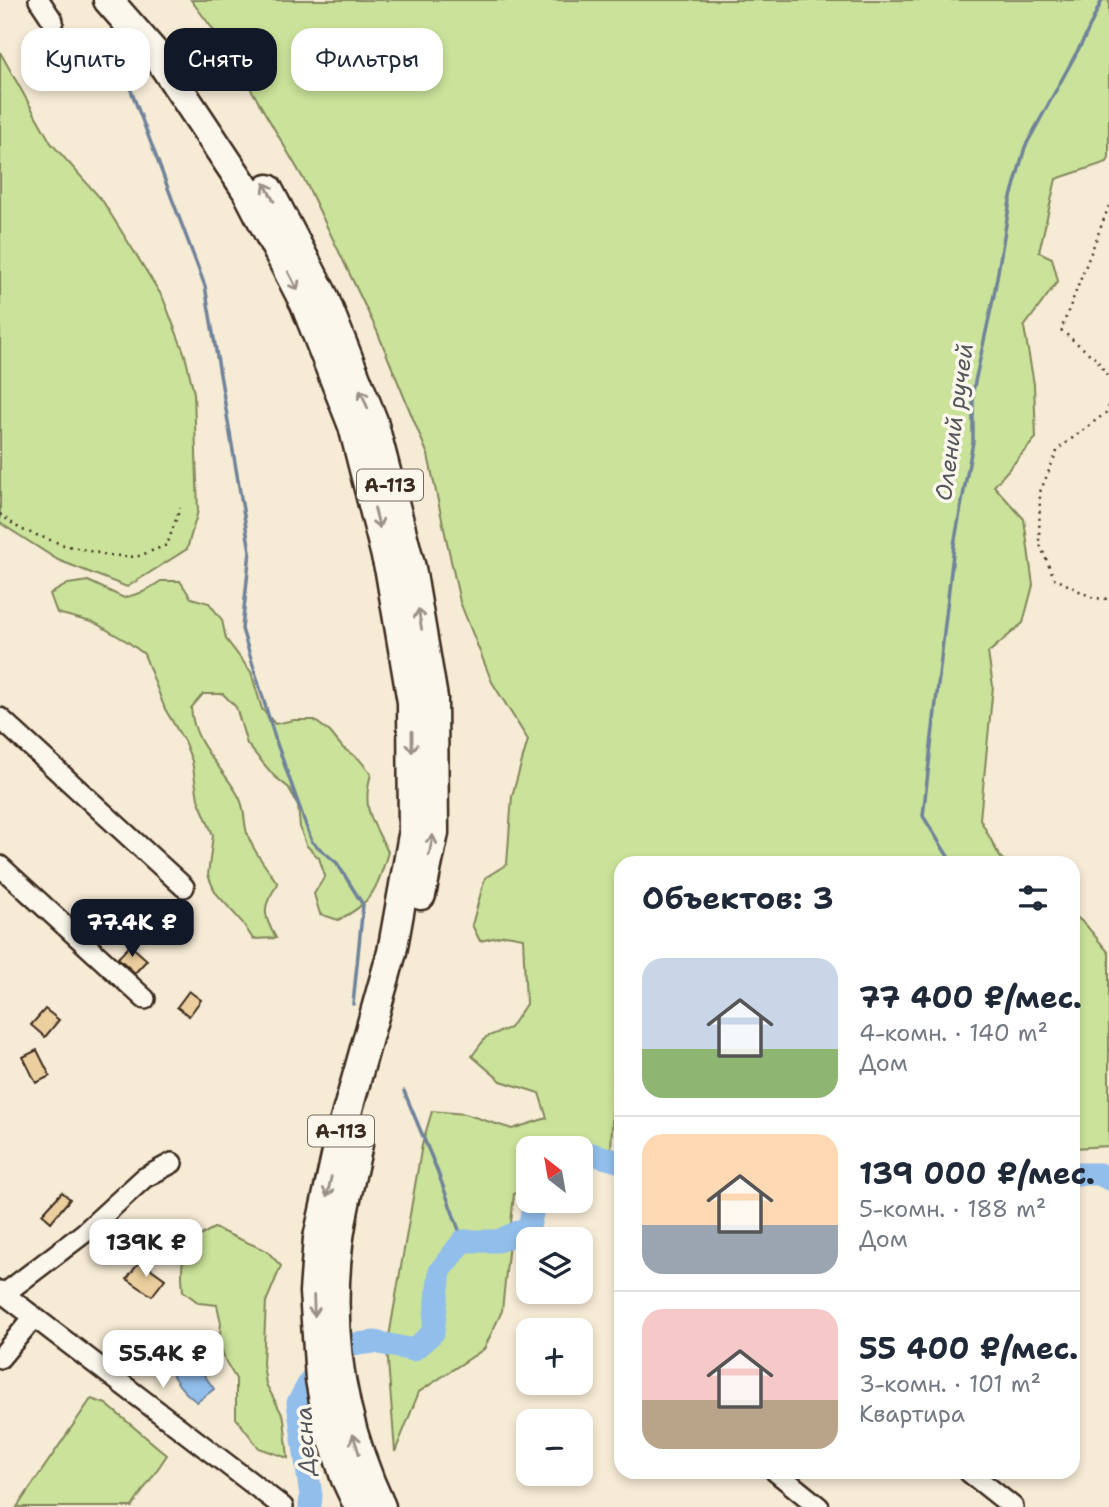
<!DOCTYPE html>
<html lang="ru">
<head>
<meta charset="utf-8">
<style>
	body { margin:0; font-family:"Shantell Sans",sans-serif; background:#f2f2f3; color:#1f2937; height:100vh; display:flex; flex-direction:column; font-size:26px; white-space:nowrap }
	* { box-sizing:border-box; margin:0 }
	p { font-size:23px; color:#747a83 }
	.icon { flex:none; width:38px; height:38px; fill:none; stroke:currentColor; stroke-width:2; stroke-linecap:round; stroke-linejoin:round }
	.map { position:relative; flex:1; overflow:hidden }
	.details { position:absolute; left:614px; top:856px; width:466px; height:623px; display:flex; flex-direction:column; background:#fff; border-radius:21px; box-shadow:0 4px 10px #0003 }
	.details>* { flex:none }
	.hud { position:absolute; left:21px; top:28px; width:488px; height:63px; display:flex; gap:14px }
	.needle { width:46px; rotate:329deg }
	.fabs { position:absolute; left:516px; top:1136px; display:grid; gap:14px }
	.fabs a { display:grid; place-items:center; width:77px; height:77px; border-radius:14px; background:#fff; box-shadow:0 4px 10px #0003; font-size:35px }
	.price { position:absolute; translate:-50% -60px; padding:0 16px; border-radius:14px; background:#fff; color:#222; font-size:23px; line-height:46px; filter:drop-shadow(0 2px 4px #0008) }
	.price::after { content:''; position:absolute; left:50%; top:42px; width:21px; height:16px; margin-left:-10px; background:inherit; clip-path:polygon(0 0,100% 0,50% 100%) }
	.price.on { background:#111827; color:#fff }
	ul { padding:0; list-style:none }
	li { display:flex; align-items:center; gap:21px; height:175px; padding:0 28px }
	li+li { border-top:2px solid #e0e1e3 }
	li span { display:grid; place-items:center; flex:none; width:196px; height:140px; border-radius:21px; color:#555 }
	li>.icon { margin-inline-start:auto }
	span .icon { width:84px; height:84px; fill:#fffc; stroke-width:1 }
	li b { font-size:30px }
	h2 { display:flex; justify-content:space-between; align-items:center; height:84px; padding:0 28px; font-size:30px }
	.pill { padding:0 24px; border-radius:21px; background:#fff; box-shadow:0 4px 10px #0003; font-size:24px; line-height:63px }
	.pill.on { background:#111827; color:#fff }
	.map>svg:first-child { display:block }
	.green { fill:#cae299; stroke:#82865c; stroke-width:2 }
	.water { fill:#92beec; stroke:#6f839a; stroke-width:2 }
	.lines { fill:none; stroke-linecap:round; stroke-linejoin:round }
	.stream { stroke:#6f839a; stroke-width:3.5 }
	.river { stroke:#92beec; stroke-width:23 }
	.building { fill:#eccf9f; stroke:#3b2a1e; stroke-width:2 }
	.minor-casing { stroke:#3b2a1e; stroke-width:24 }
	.highway-casing { stroke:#3b2a1e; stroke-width:33 }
	.path { stroke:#3b2a1e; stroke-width:2.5; stroke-dasharray:2 5; stroke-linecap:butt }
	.minor { stroke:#fbf7ec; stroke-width:19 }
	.highway { stroke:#fbf7ec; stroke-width:28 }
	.oneway { stroke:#9b9085 }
	.labels { text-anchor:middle; stroke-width:7; stroke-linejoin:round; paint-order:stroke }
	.shield { fill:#fbf7ec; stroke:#75685c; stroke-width:2 }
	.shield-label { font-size:19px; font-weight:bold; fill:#3b2a1e }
	.water-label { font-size:23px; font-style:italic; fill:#55565c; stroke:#fbf7ec }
</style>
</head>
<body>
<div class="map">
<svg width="1109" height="1507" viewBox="0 0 1109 1507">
	<rect width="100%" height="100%" fill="#f6ebd5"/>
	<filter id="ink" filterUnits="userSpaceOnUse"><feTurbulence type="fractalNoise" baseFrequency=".0143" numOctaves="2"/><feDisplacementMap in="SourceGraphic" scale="14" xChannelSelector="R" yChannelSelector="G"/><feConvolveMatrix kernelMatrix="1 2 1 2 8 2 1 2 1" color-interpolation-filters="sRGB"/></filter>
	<g filter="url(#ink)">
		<path class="green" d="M191,0H1109V158L1107,162L1056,179L1039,252L1052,258L1058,281L1024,327L1034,384L1036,438L994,486L1024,519L1033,585L1023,623L988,653L993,686L980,819L1000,857L1007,863H621V1069L614,1068L611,1154L581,1166V1148H528V1188L514,1194L502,1311L484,1349L419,1392L395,1452L387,1348L422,1145L432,1111L465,1114L512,1129L547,1118L539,1093L501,1081L472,1056L486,1037L510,1028L526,1004L523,938L506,935L480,941L472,925L485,878L507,864L512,796L528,740L492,682L460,602L428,455L377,331L307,185L227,48Z
			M0,52L51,143L102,200L163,298L185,355L194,393L198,511L187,549L127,587L58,560L0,523Z
			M88,581L124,598L143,592L161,581H180L191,598L209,603L222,620L226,639L251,672L262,709L275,724L294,720H314L330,732L343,748L359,759L371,774C361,811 373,821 388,852C378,887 372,904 338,920L320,914L314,894L325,876L319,858L306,845L300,827L298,806L289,788L274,776L247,744L236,707L223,694H203L191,708C194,747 222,765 239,797C246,810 243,820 247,833C253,851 267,868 278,884C262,906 262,914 276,938L253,939L242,922L215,892L208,875L213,835L198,799L192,761L184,741L165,709L144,654L128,642L95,623L57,613L50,594L68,584Z
			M1073,914L1086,925L1109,953V1146L1073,1148Z
			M214,1228L267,1251L281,1266L266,1302L263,1364L266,1384L284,1418L288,1458L259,1448L236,1418V1379L226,1362L219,1343L221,1323L217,1305L199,1303L183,1291C180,1257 182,1244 214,1228Z
			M91,1399L106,1404L167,1455L132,1507H17Z"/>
		<path class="water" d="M173,1356C192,1357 204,1374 214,1389L197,1402C183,1392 173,1380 168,1364Z"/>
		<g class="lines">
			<path class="stream" d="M112,40L205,286L250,551L242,629L276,741L312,842L337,863L363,905L353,1004
				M952,863L923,816L954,545L973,442V391L994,295L1010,201L1025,147L1084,39L1102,0
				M404,1091L437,1170L463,1241
				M1073,1165L1076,1174"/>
			<path class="river" d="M581,1151L621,1162
				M1073,1174H1099L1109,1179
				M310,1507L311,1496L298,1403L313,1376L348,1345L375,1342L413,1350L433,1333L440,1271L463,1241H498L529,1227L535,1200"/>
		</g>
		<path class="building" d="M130,945L147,960L135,973L118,958Z
			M189,991L201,1000L189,1016L177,1007Z
			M45,1009L59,1020L45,1037L31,1025Z
			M37,1050L50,1076L36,1083L23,1057Z
			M62,1192L70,1199L51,1222L42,1214Z
			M140,1261L165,1279L152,1296L127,1279Z"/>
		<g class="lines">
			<g class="minor-casing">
				<path id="minor" d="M39,0L53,21
					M0,718L184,887
					M0,866L145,999
					M0,1291L283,1507
					M4,1294L84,1233L144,1178L172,1163
					M0,1358L34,1317
					M776,1472L819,1507
					M969,1472L1013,1507"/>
			</g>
			<g class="highway-casing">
				<path id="highway" d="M108,0L158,57L247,191L305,304L353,426L390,572L412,702L413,835L392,952L341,1134L318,1238L314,1292L320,1379L328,1424L345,1477L359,1507
					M268,189L323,295L373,421L411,568L433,698L434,833L421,895
					M358,1144C351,1177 342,1211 338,1245C327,1337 342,1423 381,1507"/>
			</g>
			<path class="path" d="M1109,206L1061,330L1097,360L1109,378
				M1109,406L1107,412L1058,449L1040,492L1039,542L1054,578L1093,598L1109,599
				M0,514L20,529L64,545L107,555L136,557L167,545L180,508"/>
			<use href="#minor" class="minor"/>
			<use href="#highway" class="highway"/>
		</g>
		<defs><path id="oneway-shaft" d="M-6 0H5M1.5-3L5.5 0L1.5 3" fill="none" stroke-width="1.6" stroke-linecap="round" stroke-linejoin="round" transform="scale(1.75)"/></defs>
		<g class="oneway">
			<use href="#oneway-shaft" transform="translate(269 192) rotate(-118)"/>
			<use href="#oneway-shaft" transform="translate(293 281) rotate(63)"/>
			<use href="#oneway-shaft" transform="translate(364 399) rotate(-112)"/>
			<use href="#oneway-shaft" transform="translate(377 518) rotate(76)"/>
			<use href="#oneway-shaft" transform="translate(420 619) rotate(-99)"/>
			<use href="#oneway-shaft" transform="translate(412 742) rotate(90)"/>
			<use href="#oneway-shaft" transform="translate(431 845) rotate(-79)"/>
			<use href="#oneway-shaft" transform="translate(329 1187) rotate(102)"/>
			<use href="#oneway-shaft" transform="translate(314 1306) rotate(88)"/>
			<use href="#oneway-shaft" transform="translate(356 1444) rotate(-108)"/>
		</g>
	</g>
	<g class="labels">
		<g class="shield">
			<rect x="357" y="469.5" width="66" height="31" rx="5"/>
			<rect x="308" y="1115.5" width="66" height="31" rx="5"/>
		</g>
		<g class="shield-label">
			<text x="390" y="492">А-113</text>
			<text x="341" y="1138">А-113</text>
		</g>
		<g class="water-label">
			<text transform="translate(954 422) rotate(-82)" y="8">Олений ручей</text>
			<text transform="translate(305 1441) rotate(-93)" y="8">Десна</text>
		</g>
	</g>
</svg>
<div class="fabs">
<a><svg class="needle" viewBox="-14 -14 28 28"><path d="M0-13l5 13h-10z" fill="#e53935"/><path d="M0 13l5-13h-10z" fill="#747a83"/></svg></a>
<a><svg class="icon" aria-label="layers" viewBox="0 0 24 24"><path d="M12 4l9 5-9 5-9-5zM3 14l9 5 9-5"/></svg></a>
<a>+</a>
<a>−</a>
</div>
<b class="price on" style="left:132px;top:959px">77.4K ₽</b>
<b class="price" style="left:146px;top:1279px">139K ₽</b>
<b class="price" style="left:163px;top:1390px">55.4K ₽</b>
<div class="hud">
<a class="pill">Купить</a>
<a class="pill on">Снять</a>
<a class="pill">Фильтры</a>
</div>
<section class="details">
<h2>Объектов: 3<svg class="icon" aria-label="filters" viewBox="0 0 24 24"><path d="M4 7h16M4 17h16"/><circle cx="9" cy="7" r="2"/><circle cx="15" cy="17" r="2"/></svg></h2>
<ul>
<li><span style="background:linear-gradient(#c9d6e8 65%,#8fb573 0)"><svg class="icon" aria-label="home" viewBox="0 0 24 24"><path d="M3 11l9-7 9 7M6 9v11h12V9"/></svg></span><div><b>77 400 ₽/мес.</b><p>4-комн. · 140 m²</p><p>Дом</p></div></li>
<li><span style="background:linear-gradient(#ffd9b3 65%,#9aa5b1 0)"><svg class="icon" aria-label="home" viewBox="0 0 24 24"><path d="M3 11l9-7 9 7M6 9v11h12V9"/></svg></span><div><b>139 000 ₽/мес.</b><p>5-комн. · 188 m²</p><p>Дом</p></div></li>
<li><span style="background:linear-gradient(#f6c9c9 65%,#b9a48a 0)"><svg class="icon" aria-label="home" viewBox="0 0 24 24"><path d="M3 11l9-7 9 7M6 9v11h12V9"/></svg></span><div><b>55 400 ₽/мес.</b><p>3-комн. · 101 m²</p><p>Квартира</p></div></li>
</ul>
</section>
</div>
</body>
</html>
